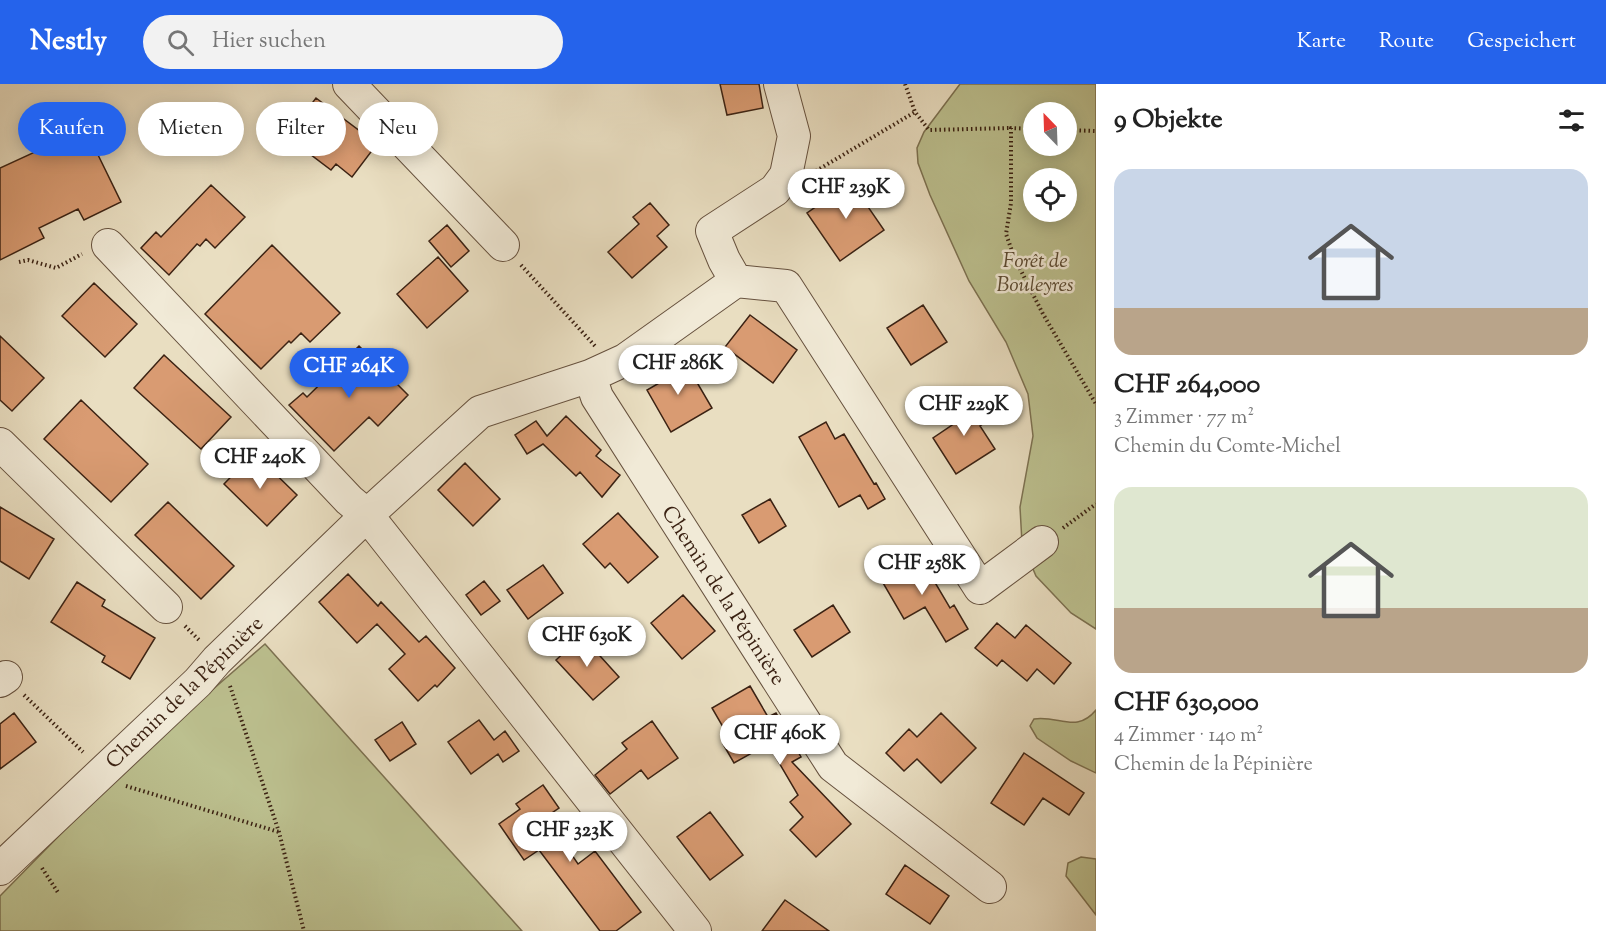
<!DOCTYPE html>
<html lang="de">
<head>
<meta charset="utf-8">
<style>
	body { margin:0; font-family:"Sorts Mill Goudy",serif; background:#f2f2f2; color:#222; height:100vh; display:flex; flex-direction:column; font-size:22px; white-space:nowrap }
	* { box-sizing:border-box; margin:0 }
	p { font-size:20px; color:#767676 }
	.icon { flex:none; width:33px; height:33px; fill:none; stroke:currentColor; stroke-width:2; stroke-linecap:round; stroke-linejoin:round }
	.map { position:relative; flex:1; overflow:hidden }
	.drawer { display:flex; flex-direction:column; background:#fff; width:510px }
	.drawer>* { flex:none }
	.top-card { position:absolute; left:18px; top:18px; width:570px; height:54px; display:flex; gap:12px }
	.needle { width:39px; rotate:337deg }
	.tools { position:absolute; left:1023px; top:18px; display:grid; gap:12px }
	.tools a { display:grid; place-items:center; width:54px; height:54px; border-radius:50%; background:#fff; box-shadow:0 3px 15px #0003; font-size:30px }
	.price { position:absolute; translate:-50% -51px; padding:0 14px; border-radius:21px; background:#fff; color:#222; font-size:20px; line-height:39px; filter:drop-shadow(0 2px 3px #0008) }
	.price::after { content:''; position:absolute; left:50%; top:36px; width:18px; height:14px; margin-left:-9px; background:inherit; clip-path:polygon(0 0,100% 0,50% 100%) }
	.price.current { background:#2563eb; color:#fff }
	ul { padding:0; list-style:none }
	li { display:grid; align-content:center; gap:12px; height:318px; padding:0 18px }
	li span { display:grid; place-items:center; height:186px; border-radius:18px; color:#555 }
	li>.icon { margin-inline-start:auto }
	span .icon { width:108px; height:108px; fill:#fffc; stroke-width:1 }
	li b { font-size:26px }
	h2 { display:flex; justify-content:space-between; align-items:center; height:72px; padding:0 18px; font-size:26px }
	.chip { padding:0 21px; border-radius:27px; background:#fff; box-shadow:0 3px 15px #0003; font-size:21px; line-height:54px }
	.chip.current { background:#2563eb; color:#fff }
	header { display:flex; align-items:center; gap:36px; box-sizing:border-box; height:84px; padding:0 30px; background:#2563eb; color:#fff }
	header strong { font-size:28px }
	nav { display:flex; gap:33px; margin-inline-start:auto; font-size:21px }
	.search { width:420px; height:54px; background:#f2f2f2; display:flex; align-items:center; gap:15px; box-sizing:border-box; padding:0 21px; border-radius:33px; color:#767676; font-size:22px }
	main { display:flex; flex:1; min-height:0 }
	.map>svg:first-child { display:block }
	.green { fill:#bcc08f; stroke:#7c7151; stroke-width:1.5; fill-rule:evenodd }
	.building { fill:#d99b72; stroke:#3b2213; stroke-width:1.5 }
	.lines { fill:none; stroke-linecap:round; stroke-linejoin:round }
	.minor-casing { stroke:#66513e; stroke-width:34 }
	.path { stroke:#3b2213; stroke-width:4; stroke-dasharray:1.5 3; stroke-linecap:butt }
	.minor { stroke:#f1ead7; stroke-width:32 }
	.labels { text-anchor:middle; stroke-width:5; stroke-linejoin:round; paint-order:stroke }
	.park-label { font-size:21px; font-style:italic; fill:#5b4a32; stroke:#f1ead7 }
	.street-label { font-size:21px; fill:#3b2213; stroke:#f1ead7 }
</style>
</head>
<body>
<header>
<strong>Nestly</strong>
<div class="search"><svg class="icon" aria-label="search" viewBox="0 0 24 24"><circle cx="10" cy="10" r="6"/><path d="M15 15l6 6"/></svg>Hier suchen</div>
<nav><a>Karte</a><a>Route</a><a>Gespeichert</a></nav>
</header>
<main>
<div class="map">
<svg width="1096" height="847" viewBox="0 0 1096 847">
	<rect width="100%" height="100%" fill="#e9dec1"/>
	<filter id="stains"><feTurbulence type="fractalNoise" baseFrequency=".00333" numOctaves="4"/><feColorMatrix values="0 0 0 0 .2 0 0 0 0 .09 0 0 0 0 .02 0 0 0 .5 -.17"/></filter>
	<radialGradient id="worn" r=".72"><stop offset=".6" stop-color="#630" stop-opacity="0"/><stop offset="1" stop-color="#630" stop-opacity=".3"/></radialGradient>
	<path class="green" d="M960,0H1096V545L1071,529L1036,492L1022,459L1020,423L1033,352L1028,310L1006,258L969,197L930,111L918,79L917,64L924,48ZM1034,28H1066V62H1034ZM1034,94H1066V128H1034Z
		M265,560L522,847H0V812L141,668Z
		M1096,626V689L1071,677L1037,654L1030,642L1034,635C1059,631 1076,650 1096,626Z
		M1081,773L1096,775V831L1066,792L1068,779Z"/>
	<path class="building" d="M720,0H759L763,24L727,31Z
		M316,14L377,60L352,93L336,80L331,86L306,67L309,63L290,48Z
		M79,32L121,118L84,136L78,125L39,144L44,154L0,176V84L46,63L40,51Z
		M856,95L871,116L866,120L884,146L840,177L807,129Z
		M211,101L245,133L215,164L206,155L200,162L197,160L169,191L141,164L156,148L161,153Z
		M650,119L669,141L657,152L667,163L632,194L608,168L639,140L633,133Z
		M447,141L469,167L451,183L429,157Z
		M272,161L340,229L310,258L301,249L291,259L289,257L261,285L205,230Z
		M438,173L468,207L427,244L397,210Z
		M94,199L137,240L105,273L62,232Z
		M923,221L947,258L911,281L887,244Z
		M750,231L797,266L773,299L725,263Z
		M0,252L44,294L12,327L0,316Z
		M359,262L408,311L378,342L369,333L334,367L289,321L303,309L307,313Z
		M164,271L231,333L201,365L134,304Z
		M674,276L680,287L688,283L712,324L671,348L647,306L661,298L655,287Z
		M965,311L984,339L980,342L995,365L956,390L933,354L955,339L945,324Z
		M81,316L148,380L111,418L44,355Z
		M566,332L601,366L596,372L620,391L602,413L580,388L576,392L543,360L527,370L515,351L536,337L547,352Z
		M826,338L835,355L844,350L874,400L876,399L885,415L868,425L860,411L839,423L799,353Z
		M254,369L297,411L267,442L224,400Z
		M465,379L500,415L473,442L438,406Z
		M770,415L786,442L759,459L742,431Z
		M168,418L234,482L201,515L135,451Z
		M0,423L54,455L29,495L0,477Z
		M618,429L658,473L628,499L610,479L605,484L583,460Z
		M917,468L950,524L954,521L968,545L946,558L925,523L904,535L879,492Z
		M543,481L563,509L528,535L507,506Z
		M348,490L378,522L381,518L419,558L426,552L455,584L437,603L435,601L418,617L389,585L405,570L377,540L357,559L319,518Z
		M484,497L500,517L481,531L466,511Z
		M77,498L105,516L102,522L155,554L130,595L102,578L105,572L51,538Z
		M683,511L715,547L682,575L651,539Z
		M833,521L850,548L812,573L794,546Z
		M997,539L1015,554L1026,541L1071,579L1054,600L1037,585L1027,597L1002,576L997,582L975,564Z
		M582,552L619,593L593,616L556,576Z
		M750,602L768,633L776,629L801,673L792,678L851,740L816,773L790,746L803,733L790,718L798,711L768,660L734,679L723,660L730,655L712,624Z
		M14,629L36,658L0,685V640Z
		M941,629L976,664L941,699L917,675L904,687L886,669L909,645L917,653Z
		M479,636L494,656L505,647L519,667L503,678L498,670L471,690L448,658Z
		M652,637L678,674L648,695L641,686L610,710L595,691L627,665L622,659Z
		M402,638L416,660L390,677L375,656Z
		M1024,669L1084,709L1069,731L1043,714L1024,741L991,719Z
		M543,701L559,724L546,733L578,780L595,767L641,828L616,847H600L539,766L524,776L499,740L520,725L516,720Z
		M710,728L743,771L710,796L677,753Z
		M905,781L949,812L930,840L886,810Z
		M785,816L829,847H762Z"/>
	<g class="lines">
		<g class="minor-casing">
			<path id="minor" d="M349,0L503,161
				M108,161L349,416L367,431L695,847
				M736,197L724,176L712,147L775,106L786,91L794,52L780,0
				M590,292L597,313L833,682L990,803
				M0,360L166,523
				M0,597L6,593
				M0,785L198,598L217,576L367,431L480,328L590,292L625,276L736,197L786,202L980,504L1042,458"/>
		</g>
		<path class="path" d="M905,0L915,28L929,46L1011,44
			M1034,45L1011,44V119L1006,150L1014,173L1043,230L1096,320
			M1066,46L1096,47
			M816,87L915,28
			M19,178L28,176L56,184L82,170
			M521,181L595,262
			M1063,444L1096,420
			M185,542L199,556
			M230,602L279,748L304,847
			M24,611L83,668
			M126,702L279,748
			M42,784L59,810"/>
		<use href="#minor" class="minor"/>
	</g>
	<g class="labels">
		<g class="park-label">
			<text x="1035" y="183">Forêt de<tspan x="1035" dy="24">Bouleyres</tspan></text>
		</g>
		<g class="street-label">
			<text transform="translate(724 511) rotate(57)" y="7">Chemin de la Pépinière</text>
			<text transform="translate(184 608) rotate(-44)" y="7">Chemin de la Pépinière</text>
		</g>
	</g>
	<rect width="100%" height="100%" filter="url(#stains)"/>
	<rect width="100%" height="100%" fill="url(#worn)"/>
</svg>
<div class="tools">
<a><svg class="needle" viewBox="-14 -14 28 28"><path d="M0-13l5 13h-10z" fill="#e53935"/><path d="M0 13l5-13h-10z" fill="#767676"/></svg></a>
<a><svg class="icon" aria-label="locate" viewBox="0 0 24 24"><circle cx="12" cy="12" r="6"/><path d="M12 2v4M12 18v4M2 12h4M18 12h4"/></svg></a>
</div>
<b class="price" style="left:846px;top:136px">CHF 239K</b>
<b class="price" style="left:678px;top:312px">CHF 286K</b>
<b class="price current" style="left:349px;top:315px">CHF 264K</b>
<b class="price" style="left:964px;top:353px">CHF 229K</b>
<b class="price" style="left:260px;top:406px">CHF 240K</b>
<b class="price" style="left:922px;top:512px">CHF 258K</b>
<b class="price" style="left:587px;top:584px">CHF 630K</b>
<b class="price" style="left:780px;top:682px">CHF 460K</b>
<b class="price" style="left:570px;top:779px">CHF 323K</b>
<div class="top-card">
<a class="chip current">Kaufen</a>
<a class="chip">Mieten</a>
<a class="chip">Filter</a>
<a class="chip">Neu</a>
</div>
</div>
<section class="drawer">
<h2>9 Objekte<svg class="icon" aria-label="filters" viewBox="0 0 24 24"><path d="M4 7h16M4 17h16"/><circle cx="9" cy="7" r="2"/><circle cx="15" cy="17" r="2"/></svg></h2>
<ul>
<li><span style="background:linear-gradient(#c9d6e8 75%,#b9a48a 0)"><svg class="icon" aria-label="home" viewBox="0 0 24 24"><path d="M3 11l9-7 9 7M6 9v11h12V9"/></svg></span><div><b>CHF 264,000</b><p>3 Zimmer · 77 m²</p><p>Chemin du Comte-Michel</p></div></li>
<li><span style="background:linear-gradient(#dfe7d0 65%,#b9a48a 0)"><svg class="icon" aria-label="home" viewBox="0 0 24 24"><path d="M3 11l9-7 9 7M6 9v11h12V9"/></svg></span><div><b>CHF 630,000</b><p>4 Zimmer · 140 m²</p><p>Chemin de la Pépinière</p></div></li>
</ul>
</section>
</main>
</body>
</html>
